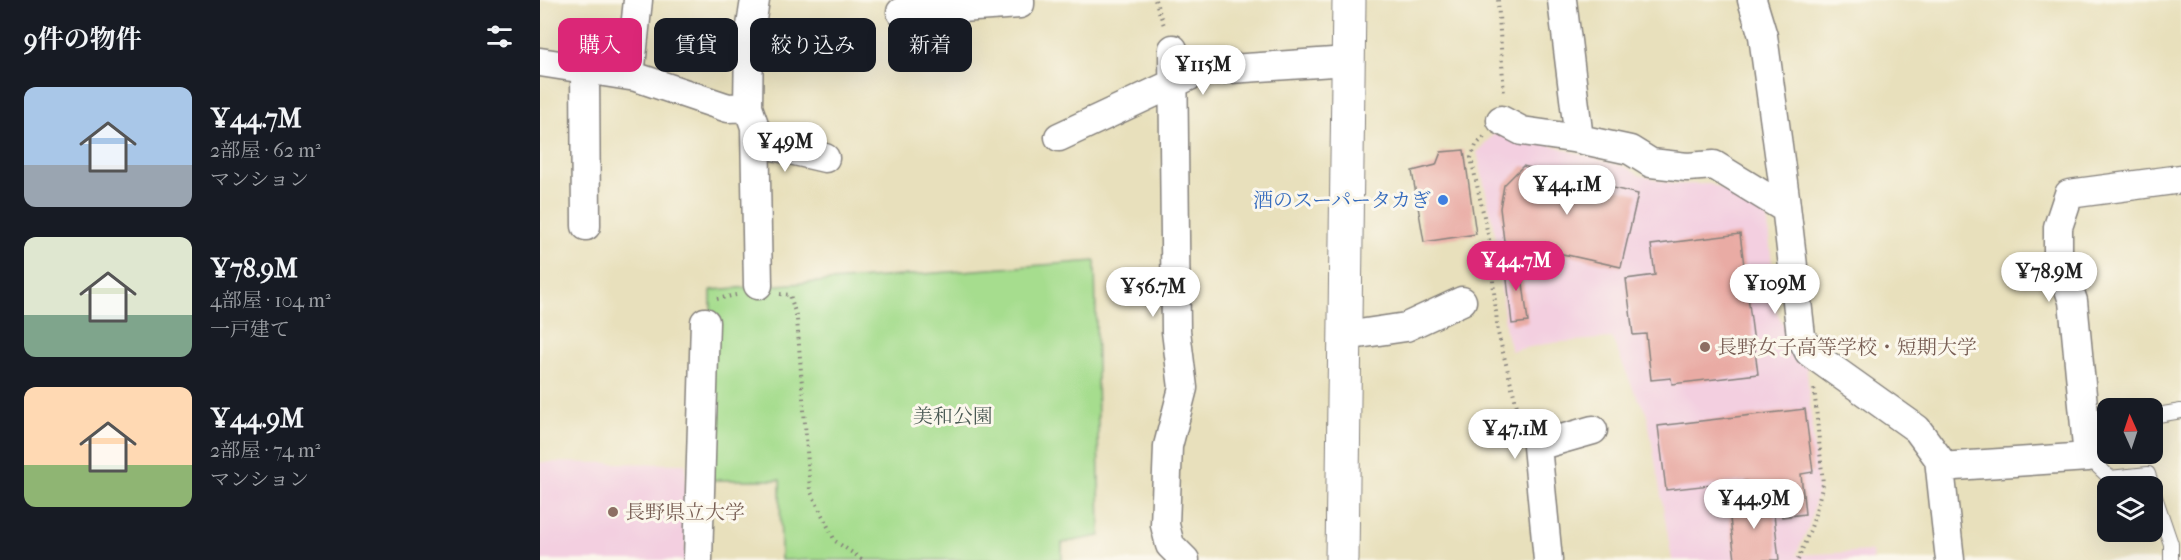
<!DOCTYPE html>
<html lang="ja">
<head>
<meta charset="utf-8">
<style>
	body { margin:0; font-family:"IM FELL French Canon","Noto Serif JP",serif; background:#20242c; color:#f1f3f6; height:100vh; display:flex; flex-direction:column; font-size:22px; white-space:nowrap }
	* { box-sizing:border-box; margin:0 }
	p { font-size:20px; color:#9ea1a6 }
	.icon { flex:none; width:33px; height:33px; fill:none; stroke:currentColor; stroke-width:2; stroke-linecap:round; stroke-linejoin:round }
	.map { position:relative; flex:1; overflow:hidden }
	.details { display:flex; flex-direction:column; background:#171b24; width:540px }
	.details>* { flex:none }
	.hud { position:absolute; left:18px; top:18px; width:570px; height:54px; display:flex; gap:12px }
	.needle { width:39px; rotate:357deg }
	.controls { position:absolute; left:1557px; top:398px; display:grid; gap:12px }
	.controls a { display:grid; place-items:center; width:66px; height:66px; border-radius:12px; background:#171b24; box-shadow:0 6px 24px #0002; font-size:30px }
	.price { position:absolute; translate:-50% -51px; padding:0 14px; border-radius:21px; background:#fff; color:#222; font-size:20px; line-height:39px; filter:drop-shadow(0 2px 3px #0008) }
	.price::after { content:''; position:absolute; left:50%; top:36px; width:18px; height:14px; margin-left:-9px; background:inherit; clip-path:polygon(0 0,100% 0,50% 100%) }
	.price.active { background:#db2777; color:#fff }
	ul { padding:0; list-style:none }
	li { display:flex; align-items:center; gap:18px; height:150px; padding:0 24px }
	li span { display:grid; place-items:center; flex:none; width:168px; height:120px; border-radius:12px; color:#555 }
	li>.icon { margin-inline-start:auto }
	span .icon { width:72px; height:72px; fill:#fffc; stroke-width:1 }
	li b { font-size:26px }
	h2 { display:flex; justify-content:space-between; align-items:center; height:72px; padding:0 24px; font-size:26px }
	.tag { padding:0 21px; border-radius:12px; background:#171b24; box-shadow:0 6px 24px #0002; font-size:21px; line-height:54px }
	.tag.active { background:#db2777; color:#fff }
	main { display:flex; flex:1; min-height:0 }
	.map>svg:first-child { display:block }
	.built { fill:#f3cfe0 }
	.green { fill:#a6dd8e; stroke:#648064; stroke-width:1.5 }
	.building { fill:#e9aba4 }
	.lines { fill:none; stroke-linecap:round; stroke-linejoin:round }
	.service-casing { stroke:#85817c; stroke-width:16 }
	.minor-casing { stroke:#85817c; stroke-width:31 }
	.tertiary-casing { stroke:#85817c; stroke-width:35 }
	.path { stroke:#85817c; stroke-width:4; stroke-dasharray:1.5 4.5; stroke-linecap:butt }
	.service { stroke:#fff; stroke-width:14 }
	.minor { stroke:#fff; stroke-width:28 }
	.tertiary { stroke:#fff; stroke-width:33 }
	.shop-dot { fill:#3f7fe0; stroke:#fbf7ec; stroke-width:2 }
	.education-dot { fill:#8d6e63; stroke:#fbf7ec; stroke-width:2 }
	.labels { text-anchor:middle; stroke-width:6; stroke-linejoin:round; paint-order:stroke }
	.shop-label { font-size:20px; fill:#366cbe; stroke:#fbf7ec; text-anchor:end }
	.education-label { font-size:20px; fill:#785e54; stroke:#fbf7ec; text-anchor:start }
	.park-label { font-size:20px; fill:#4a5a54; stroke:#fbf7ec }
</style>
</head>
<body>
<main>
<section class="details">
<h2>9件の物件<svg class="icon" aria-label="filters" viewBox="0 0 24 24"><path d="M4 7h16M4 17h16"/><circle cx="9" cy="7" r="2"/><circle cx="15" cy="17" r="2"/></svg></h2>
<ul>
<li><span style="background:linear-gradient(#a9c7e8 65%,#9aa5b1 0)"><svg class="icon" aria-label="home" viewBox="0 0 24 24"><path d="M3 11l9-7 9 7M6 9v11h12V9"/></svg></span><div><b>¥44.7M</b><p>2部屋 · 62 m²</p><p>マンション</p></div></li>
<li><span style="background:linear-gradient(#dfe7d0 65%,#7fa58c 0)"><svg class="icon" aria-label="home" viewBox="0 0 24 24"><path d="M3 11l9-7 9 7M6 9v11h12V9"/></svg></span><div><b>¥78.9M</b><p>4部屋 · 104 m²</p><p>一戸建て</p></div></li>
<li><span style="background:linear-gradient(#ffd9b3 65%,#8fb573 0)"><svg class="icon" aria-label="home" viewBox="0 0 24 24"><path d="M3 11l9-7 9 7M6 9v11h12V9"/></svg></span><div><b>¥44.9M</b><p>2部屋 · 74 m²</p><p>マンション</p></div></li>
</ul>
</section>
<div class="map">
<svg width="1641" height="560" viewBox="0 0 1641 560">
	<rect width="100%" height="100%" fill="#fbf7ec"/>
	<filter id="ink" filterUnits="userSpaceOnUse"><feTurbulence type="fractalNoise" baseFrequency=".0167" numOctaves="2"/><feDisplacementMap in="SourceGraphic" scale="12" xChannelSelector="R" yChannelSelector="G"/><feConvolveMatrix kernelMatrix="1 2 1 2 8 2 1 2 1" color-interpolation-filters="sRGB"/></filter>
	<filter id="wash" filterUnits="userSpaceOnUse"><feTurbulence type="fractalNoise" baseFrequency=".008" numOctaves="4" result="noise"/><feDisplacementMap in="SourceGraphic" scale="24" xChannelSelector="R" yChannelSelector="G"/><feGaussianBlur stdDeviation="1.35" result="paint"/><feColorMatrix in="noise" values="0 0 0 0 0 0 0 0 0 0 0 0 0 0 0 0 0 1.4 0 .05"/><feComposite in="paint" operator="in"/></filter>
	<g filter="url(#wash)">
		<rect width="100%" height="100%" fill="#e8e0bc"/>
		<path class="built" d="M960,127L1033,152L1086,167L1099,175L1134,184H1170L1192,193L1227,216L1237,312L1257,352L1266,359L1278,490L1269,526L1256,555L1332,551L1333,560H1132L1107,414L1094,391L1072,338L1011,343L971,351L966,333L955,234L937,152Z
			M0,462L146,464V560H0Z"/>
		<path class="green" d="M555,261L560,536L522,543V560H241L240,480H171V290Z"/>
		<g id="blocks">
			<path class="building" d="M924,150L936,234L884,242L872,171L896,165L901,152Z
				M983,166L1098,194L1081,267L964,241L960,208L964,185Z
				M1200,234L1218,374L1132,384L1131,378L1111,380L1106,334L1093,335L1086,279L1115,275L1111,245Z
				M980,260L988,322L972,324L965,262Z
				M1265,409L1273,472L1261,474L1265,514L1242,517L1238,488L1207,491L1206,481L1126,490L1118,426Z
				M1232,497L1239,560H1195L1188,502Z"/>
		</g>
	</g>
	<g filter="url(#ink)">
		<use href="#blocks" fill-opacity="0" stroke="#85817c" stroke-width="1.5"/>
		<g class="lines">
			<g class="service-casing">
				<path id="service" d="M1612,416L1641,411
					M1545,428L1568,424
					M1548,457L1570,478L1608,474L1612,486
					M1612,488L1631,544V560"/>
			</g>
			<g class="minor-casing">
				<path id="minor" d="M1022,0L1039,139
					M1212,0L1223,36L1245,197L1261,336L1269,352L1377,429L1399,459L1410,560
					M361,12L480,4V0
					M633,49L636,331L643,388L628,446L625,525L630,545L645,560
					M0,62L96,77L188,108L208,107L209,39L215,0
					M45,68L46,226
					M90,76L98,0
					M208,107L215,127L218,285
					M961,120L982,131L1039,139L1090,150L1111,163L1147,167L1174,165L1246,209
					M519,137L660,71L808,61
					M216,142L285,158
					M805,336L866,327L922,301
					M1400,467L1548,457L1533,301L1518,257V227L1529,194L1641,179
					M158,560L165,322
					M1008,560L997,446L1053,430"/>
			</g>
			<g class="tertiary-casing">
				<path id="tertiary" d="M802,560L809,0"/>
			</g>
			<path class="path" d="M615,0L625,28
				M958,0L964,95
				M944,137L936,145L931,158L949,239L958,333L982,426
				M240,294L250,295L257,319L270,490L295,541L323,560
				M177,299L196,295
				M1258,560L1273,522L1283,484L1274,386"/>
			<use href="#service" class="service"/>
			<use href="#minor" class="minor"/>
			<use href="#tertiary" class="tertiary"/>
		</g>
	</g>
	<circle class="shop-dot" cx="903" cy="200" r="6"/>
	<g class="education-dot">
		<circle cx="1165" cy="347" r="6"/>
		<circle cx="73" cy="512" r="6"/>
	</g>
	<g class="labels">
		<g class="shop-label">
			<text x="891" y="207">酒のスーパータカぎ</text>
		</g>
		<g class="education-label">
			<text x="1177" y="354">長野女子高等学校・短期大学</text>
			<text x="85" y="519">長野県立大学</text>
		</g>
		<g class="park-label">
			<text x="413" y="423">美和公園</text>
		</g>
	</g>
</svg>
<div class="controls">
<a><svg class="needle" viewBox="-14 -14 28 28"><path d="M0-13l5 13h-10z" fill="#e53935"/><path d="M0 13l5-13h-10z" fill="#9ea1a6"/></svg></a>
<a><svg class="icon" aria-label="layers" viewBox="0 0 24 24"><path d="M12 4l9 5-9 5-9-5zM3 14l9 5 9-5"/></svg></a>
</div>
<b class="price" style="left:663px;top:96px">¥115M</b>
<b class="price" style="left:245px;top:173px">¥49M</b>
<b class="price" style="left:1027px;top:216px">¥44.1M</b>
<b class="price active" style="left:976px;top:292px">¥44.7M</b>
<b class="price" style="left:1509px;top:303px">¥78.9M</b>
<b class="price" style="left:1235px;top:315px">¥109M</b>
<b class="price" style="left:613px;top:318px">¥56.7M</b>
<b class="price" style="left:975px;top:460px">¥47.1M</b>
<b class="price" style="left:1214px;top:530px">¥44.9M</b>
<div class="hud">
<a class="tag active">購入</a>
<a class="tag">賃貸</a>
<a class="tag">絞り込み</a>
<a class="tag">新着</a>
</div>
</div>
</main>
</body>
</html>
